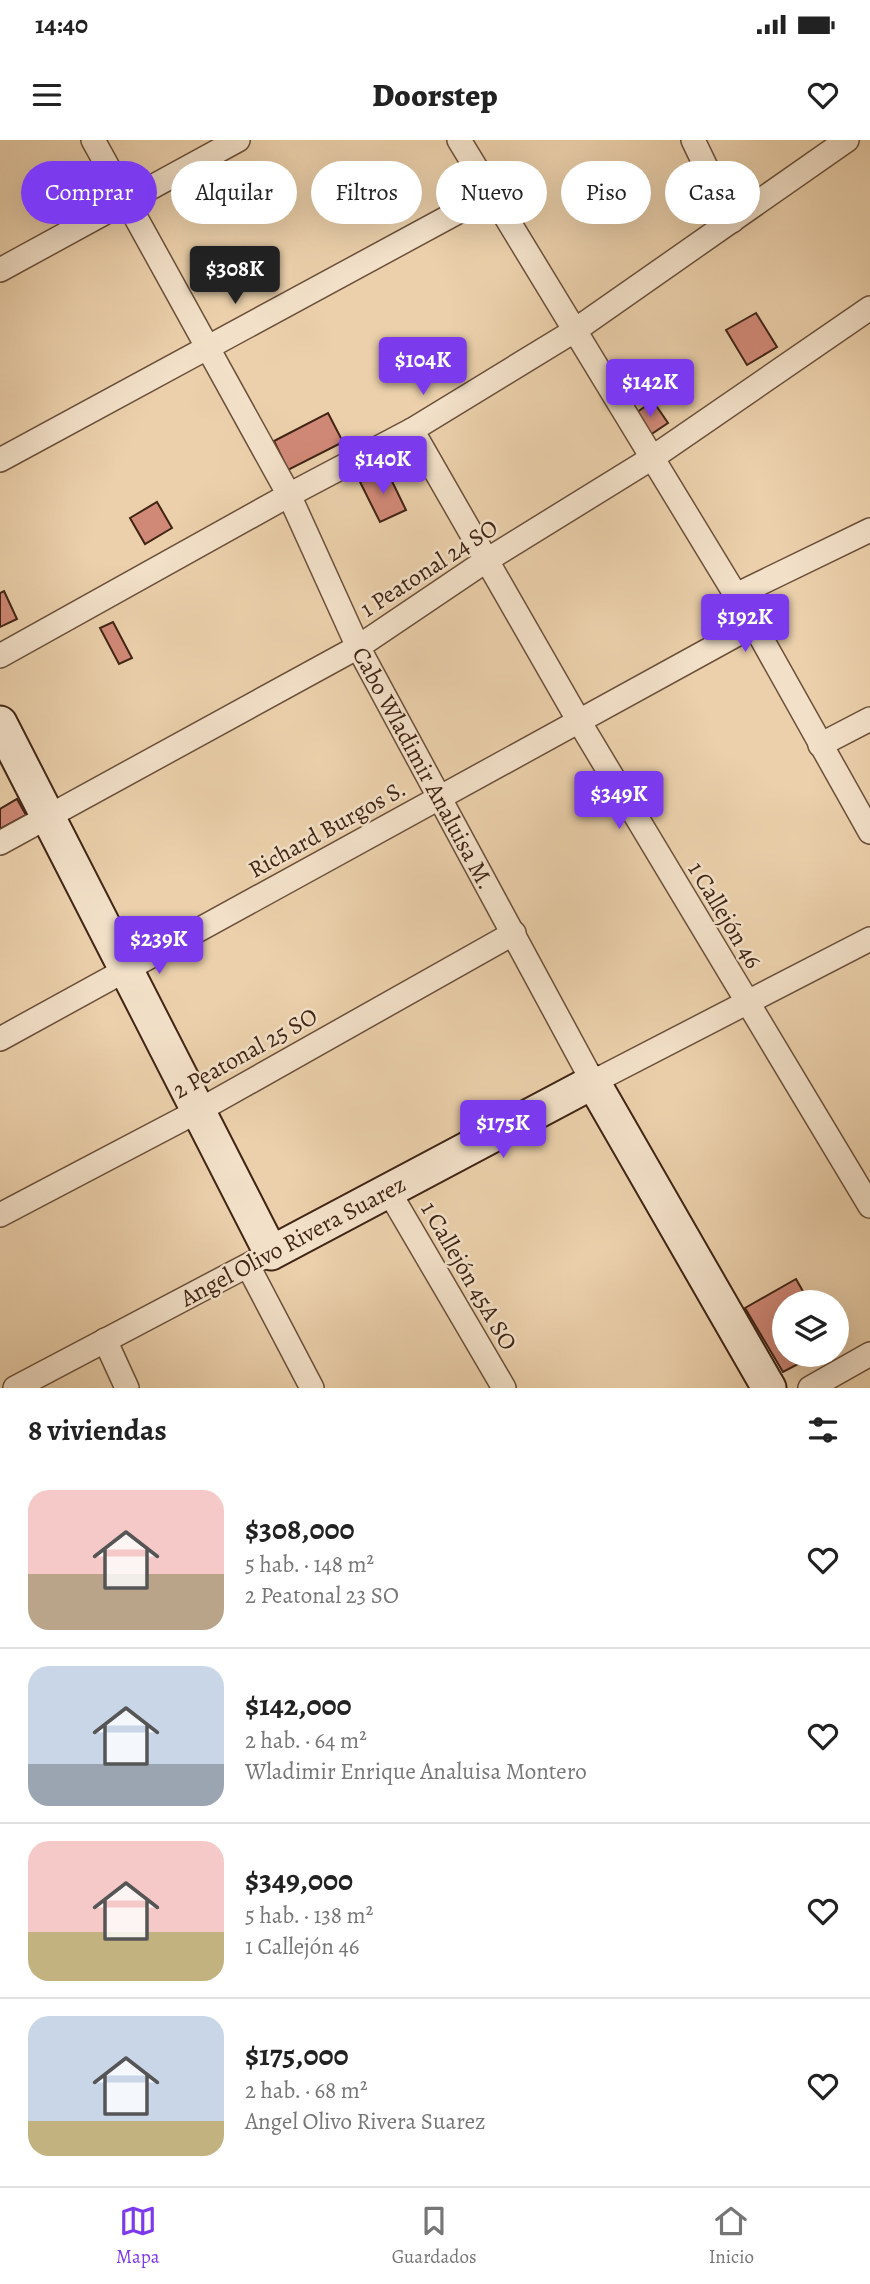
<!DOCTYPE html>
<html lang="es">
<head>
<meta charset="utf-8">
<style>
	body { margin:0; font-family:Alegreya,serif; background:#f6f6f6; color:#222; height:100vh; display:flex; flex-direction:column; font-size:26px; white-space:nowrap }
	* { box-sizing:border-box; margin:0 }
	p { font-size:23px; color:#767676 }
	.icon { flex:none; width:38px; height:38px; fill:none; stroke:currentColor; stroke-width:2; stroke-linecap:round; stroke-linejoin:round }
	.map { position:relative; height:1248px; overflow:hidden }
	.drawer { display:flex; flex-direction:column; background:#fff; flex:1 }
	.drawer>* { flex:none }
	.guide { position:absolute; left:21px; top:21px; width:830px; height:63px; display:flex; gap:14px }
	.controls { position:absolute; left:772px; top:1150px; display:grid; gap:14px }
	.controls a { display:grid; place-items:center; width:77px; height:77px; border-radius:50%; background:#fff; box-shadow:0 7px 28px #0002; font-size:35px }
	.price { position:absolute; translate:-50% -60px; padding:0 16px; border-radius:7px; background:#7c3aed; color:#fff; font-size:23px; line-height:46px; filter:drop-shadow(0 2px 4px #0008) }
	.price::after { content:''; position:absolute; left:50%; top:42px; width:21px; height:16px; margin-left:-10px; background:inherit; clip-path:polygon(0 0,100% 0,50% 100%) }
	.price.current { background:#222; color:#fff }
	ul { padding:0; list-style:none }
	li { display:flex; align-items:center; gap:21px; height:175px; padding:0 28px }
	li+li { border-top:2px solid #e0e0e0 }
	li span { display:grid; place-items:center; flex:none; width:196px; height:140px; border-radius:21px; color:#555 }
	li>.icon { margin-inline-start:auto }
	span .icon { width:84px; height:84px; fill:#fffc; stroke-width:1 }
	li b { font-size:30px }
	h2 { display:flex; justify-content:space-between; align-items:center; height:84px; padding:0 28px; font-size:30px }
	.chip { padding:0 24px; border-radius:32px; background:#fff; box-shadow:0 7px 28px #0002; font-size:24px; line-height:63px }
	.chip.current { background:#7c3aed; color:#fff }
	.status { display:flex; justify-content:space-between; align-items:center; height:49px; padding:0 35px; background:#fff; direction:ltr }
	.status svg { height:19px; fill:currentColor }
	header { display:flex; justify-content:space-between; align-items:center; height:91px; padding:0 28px; background:#fff; font-size:32px; font-weight:800 }
	.dock { display:flex; justify-content:space-around; align-items:center; height:98px; border-top:2px solid #e0e0e0; background:#fff; font-size:19px; color:#767676 }
	.dock a { display:grid; justify-items:center; gap:4px }
	.dock .current { color:#7c3aed }
	.map>svg:first-child { display:block }
	.building { fill:#d18977; stroke:#402515; stroke-width:2 }
	.lines { fill:none; stroke-linecap:round; stroke-linejoin:round }
	.street-casing { stroke:#6b503a; stroke-width:26 }
	.secondary-casing { stroke:#402515; stroke-width:37 }
	.street { stroke:#f2e0c8; stroke-width:23 }
	.secondary { stroke:#f2e0c8; stroke-width:33 }
	.labels { text-anchor:middle; stroke-width:5; stroke-linejoin:round; paint-order:stroke }
	.street-label { font-size:24px; fill:#402515; stroke:#f2e0c8 }
</style>
</head>
<body>
<div class="status"><b>14:40</b><svg viewBox="0 0 49 12"><path d="M0 12V9h3v3zM5 12V6h3v6zM10 12V3h3v9zM15 12V0h3v12zM26 1h20v11H26zM47 4h2v5h-2z"/></svg></div>
<header><svg class="icon" aria-label="menu" viewBox="0 0 24 24"><path d="M4 6h16M4 12h16M4 18h16"/></svg>Doorstep<svg class="icon" aria-label="heart" viewBox="0 0 24 24"><path d="M12 20l-8-8c-3-5 5-10 8-4 3-6 11-1 8 4z"/></svg></header>
<div class="map">
<svg width="870" height="1248" viewBox="0 0 870 1248">
	<rect width="100%" height="100%" fill="#ebd0ab"/>
	<filter id="stains"><feTurbulence type="fractalNoise" baseFrequency=".00286" numOctaves="4"/><feColorMatrix values="0 0 0 0 .2 0 0 0 0 .09 0 0 0 0 .02 0 0 0 .5 -.17"/></filter>
	<radialGradient id="worn" r=".72"><stop offset=".6" stop-color="#630" stop-opacity="0"/><stop offset="1" stop-color="#630" stop-opacity=".3"/></radialGradient>
	<path class="building" d="M756,173L777,207L747,225L726,190Z
		M653,261L668,283L647,297L633,275Z
		M328,273L343,302L288,330L274,301Z
		M386,329L406,370L380,382L360,342Z
		M157,362L172,388L145,404L130,378Z
		M4,451L17,479L0,487V453Z
		M113,482L132,518L119,524L100,488Z
		M17,659L26,675L0,689V669Z
		M796,1139L809,1162H784V1214H817L783,1232L745,1168Z"/>
	<g class="lines">
		<g class="street-casing">
			<g id="street">
				<path id="s1" d="M93,0L289,355L358,507L593,942L870,799"/>
				<path d="M459,0L754,485L870,692"/>
				<path d="M693,0L732,81"/>
				<path d="M0,130L238,0"/>
				<path d="M412,290L580,583L870,1066"/>
				<path d="M0,320L491,54"/>
				<path d="M736,455L870,390"/>
				<path d="M0,516L289,355L412,290L574,191L847,0"/>
				<path d="M820,605L870,579"/>
				<path d="M0,703L358,507L487,420L652,318L870,168"/>
				<path d="M0,899L754,485"/>
				<path d="M388,1050L504,1248"/>
				<path d="M0,1075L198,971L514,793"/>
				<path d="M248,1126L312,1248"/>
				<path d="M105,1200L127,1248"/>
				<path d="M15,1248L271,1113"/>
				<path d="M810,1248L870,1214"/>
			</g>
		</g>
		<g class="secondary-casing">
			<path id="secondary" d="M0,583L271,1113L593,942L769,1248"/>
		</g>
		<use href="#street" class="street"/>
		<use href="#secondary" class="secondary"/>
	</g>
	<g class="labels">
		<g class="street-label">
			<text transform="translate(429 428) rotate(-33)" y="8">1 Peatonal 24 SO</text>
			<text dy="8" stroke="none"><textPath href="#s1" startOffset="710">Cabo Wladimir Analuisa M.</textPath></text>
			<text transform="translate(327 689) rotate(-29)" y="8">Richard Burgos S.</text>
			<text transform="translate(725 775) rotate(59)" y="8">1 Callejón 46</text>
			<text transform="translate(245 913) rotate(-29)" y="8">2 Peatonal 25 SO</text>
			<text transform="translate(293 1101) rotate(-28)" y="8">Angel Olivo Rivera Suarez</text>
			<text transform="translate(469 1136) rotate(60)" y="8">1 Callejón 45A SO</text>
		</g>
	</g>
	<rect width="100%" height="100%" filter="url(#stains)"/>
	<rect width="100%" height="100%" fill="url(#worn)"/>
</svg>
<div class="controls">
<a><svg class="icon" aria-label="layers" viewBox="0 0 24 24"><path d="M12 4l9 5-9 5-9-5zM3 14l9 5 9-5"/></svg></a>
</div>
<b class="price current" style="left:235px;top:166px">$308K</b>
<b class="price" style="left:423px;top:257px">$104K</b>
<b class="price" style="left:650px;top:279px">$142K</b>
<b class="price" style="left:383px;top:356px">$140K</b>
<b class="price" style="left:745px;top:514px">$192K</b>
<b class="price" style="left:619px;top:691px">$349K</b>
<b class="price" style="left:159px;top:836px">$239K</b>
<b class="price" style="left:503px;top:1020px">$175K</b>
<div class="guide">
<a class="chip current">Comprar</a>
<a class="chip">Alquilar</a>
<a class="chip">Filtros</a>
<a class="chip">Nuevo</a>
<a class="chip">Piso</a>
<a class="chip">Casa</a>
</div>
</div>
<section class="drawer">
<h2>8 viviendas<svg class="icon" aria-label="filters" viewBox="0 0 24 24"><path d="M4 7h16M4 17h16"/><circle cx="9" cy="7" r="2"/><circle cx="15" cy="17" r="2"/></svg></h2>
<ul>
<li><span style="background:linear-gradient(#f6c9c9 60%,#b9a48a 0)"><svg class="icon" aria-label="home" viewBox="0 0 24 24"><path d="M3 11l9-7 9 7M6 9v11h12V9"/></svg></span><div><b>$308,000</b><p>5 hab. · 148 m²</p><p>2 Peatonal 23 SO</p></div><svg class="icon" aria-label="heart" viewBox="0 0 24 24"><path d="M12 20l-8-8c-3-5 5-10 8-4 3-6 11-1 8 4z"/></svg></li>
<li><span style="background:linear-gradient(#c9d6e8 70%,#9aa5b1 0)"><svg class="icon" aria-label="home" viewBox="0 0 24 24"><path d="M3 11l9-7 9 7M6 9v11h12V9"/></svg></span><div><b>$142,000</b><p>2 hab. · 64 m²</p><p>Wladimir Enrique Analuisa Montero</p></div><svg class="icon" aria-label="heart" viewBox="0 0 24 24"><path d="M12 20l-8-8c-3-5 5-10 8-4 3-6 11-1 8 4z"/></svg></li>
<li><span style="background:linear-gradient(#f6c9c9 65%,#c2b280 0)"><svg class="icon" aria-label="home" viewBox="0 0 24 24"><path d="M3 11l9-7 9 7M6 9v11h12V9"/></svg></span><div><b>$349,000</b><p>5 hab. · 138 m²</p><p>1 Callejón 46</p></div><svg class="icon" aria-label="heart" viewBox="0 0 24 24"><path d="M12 20l-8-8c-3-5 5-10 8-4 3-6 11-1 8 4z"/></svg></li>
<li><span style="background:linear-gradient(#c9d6e8 75%,#c2b280 0)"><svg class="icon" aria-label="home" viewBox="0 0 24 24"><path d="M3 11l9-7 9 7M6 9v11h12V9"/></svg></span><div><b>$175,000</b><p>2 hab. · 68 m²</p><p>Angel Olivo Rivera Suarez</p></div><svg class="icon" aria-label="heart" viewBox="0 0 24 24"><path d="M12 20l-8-8c-3-5 5-10 8-4 3-6 11-1 8 4z"/></svg></li>
</ul>
</section>
<nav class="dock">
<a class="current"><svg class="icon" aria-label="map" viewBox="0 0 24 24"><path d="M3 6l6-2 6 2 6-2v14l-6 2-6-2-6 2zM9 4v14M15 6v14"/></svg>Mapa</a>
<a><svg class="icon" aria-label="saved" viewBox="0 0 24 24"><path d="M7 4h10v16l-5-4-5 4z"/></svg>Guardados</a>
<a><svg class="icon" aria-label="home" viewBox="0 0 24 24"><path d="M3 11l9-7 9 7M6 9v11h12V9"/></svg>Inicio</a>
</nav>
</body>
</html>
